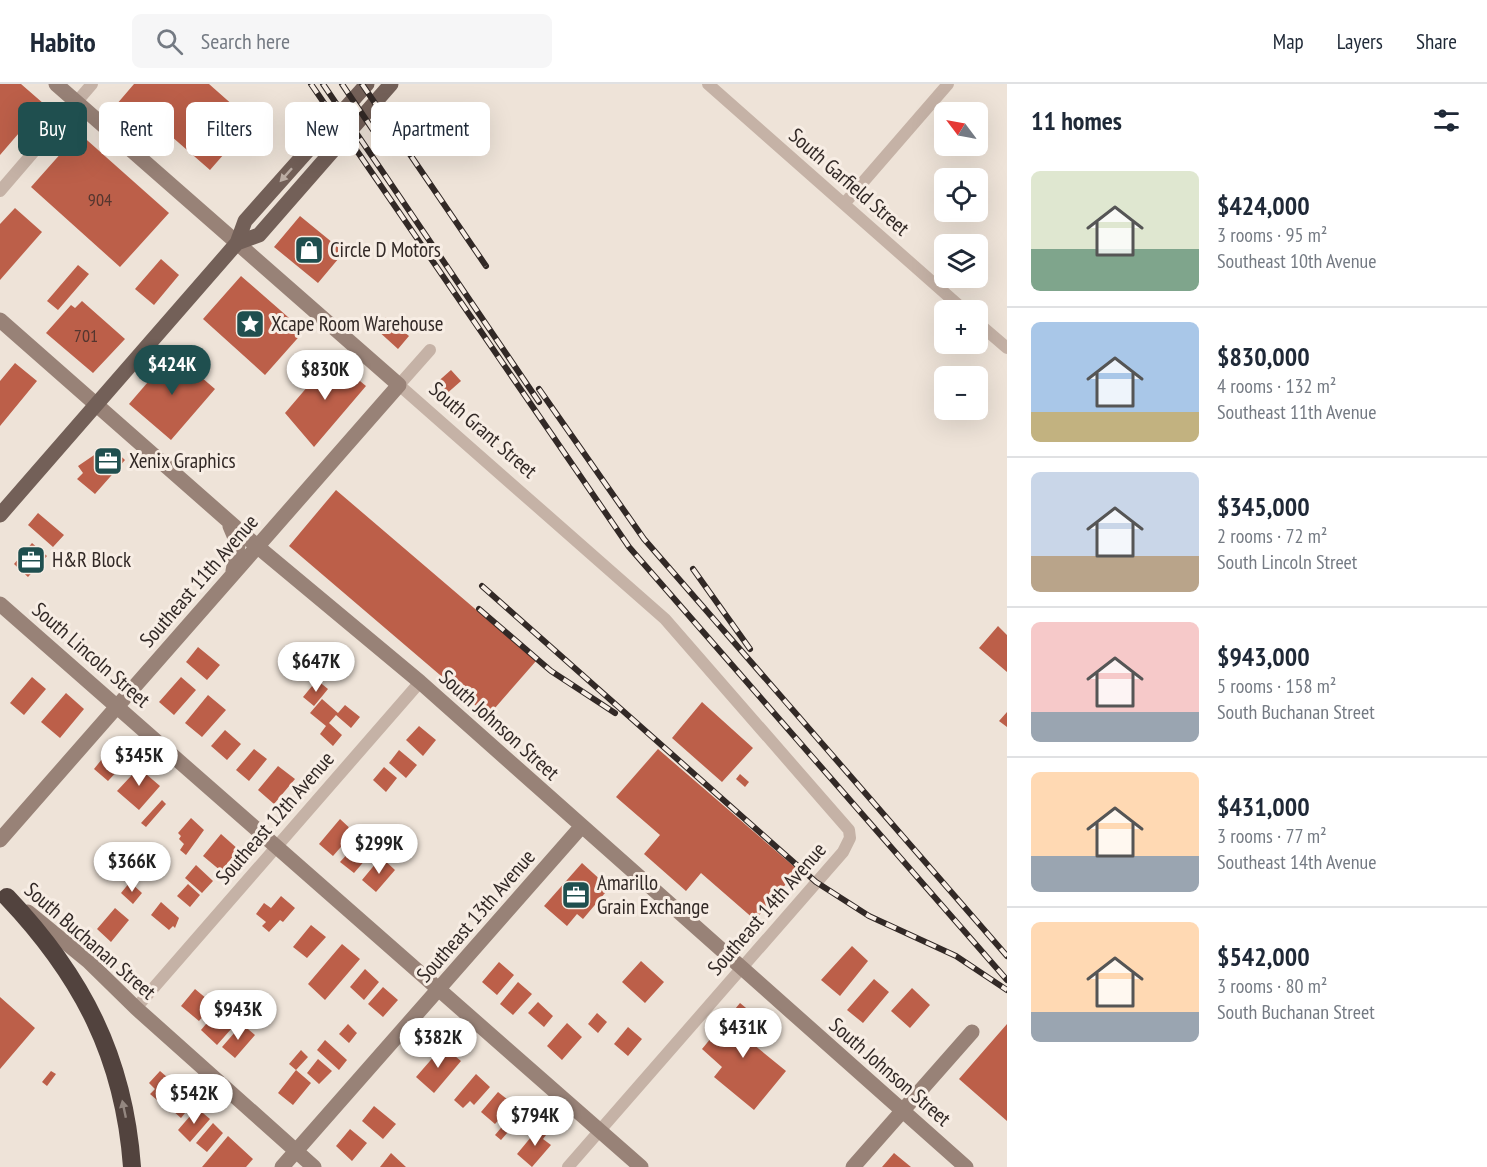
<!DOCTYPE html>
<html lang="en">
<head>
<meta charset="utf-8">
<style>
	body { margin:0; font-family:"PT Sans Narrow",sans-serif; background:#f6f6f7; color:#1f2937; height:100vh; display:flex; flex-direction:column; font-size:22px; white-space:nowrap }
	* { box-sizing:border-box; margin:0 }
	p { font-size:20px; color:#747a83 }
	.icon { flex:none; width:33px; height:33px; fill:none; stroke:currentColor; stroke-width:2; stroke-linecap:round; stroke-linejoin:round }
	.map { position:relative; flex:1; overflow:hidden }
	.drawer { display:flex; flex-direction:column; background:#fff; width:480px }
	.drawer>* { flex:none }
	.hud { position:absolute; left:18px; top:18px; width:570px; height:54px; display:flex; gap:12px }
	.needle { width:39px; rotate:302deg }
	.controls { position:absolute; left:934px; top:18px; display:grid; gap:12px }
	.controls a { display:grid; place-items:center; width:54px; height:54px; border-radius:9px; background:#fff; box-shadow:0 6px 24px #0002; font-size:30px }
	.price { position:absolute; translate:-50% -51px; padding:0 14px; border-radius:21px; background:#fff; color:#222; font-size:20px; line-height:39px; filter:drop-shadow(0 2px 3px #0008) }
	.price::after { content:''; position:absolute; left:50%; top:36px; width:18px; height:14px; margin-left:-9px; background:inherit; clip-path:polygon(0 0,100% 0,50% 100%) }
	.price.on { background:#1f4f4f; color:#fff }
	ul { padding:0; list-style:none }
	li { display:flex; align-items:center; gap:18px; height:150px; padding:0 24px }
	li+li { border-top:2px solid #e0e1e3 }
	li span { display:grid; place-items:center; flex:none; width:168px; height:120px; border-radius:9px; color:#555 }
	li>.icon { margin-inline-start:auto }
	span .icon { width:72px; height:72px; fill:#fffc; stroke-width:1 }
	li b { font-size:26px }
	h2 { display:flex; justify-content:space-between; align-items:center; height:72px; padding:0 24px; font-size:26px }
	.tag { padding:0 21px; border-radius:9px; background:#fff; box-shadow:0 6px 24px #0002; font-size:21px; line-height:54px }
	.tag.on { background:#1f4f4f; color:#fff }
	header { display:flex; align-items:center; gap:36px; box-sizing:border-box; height:84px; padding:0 30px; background:#fff; border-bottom:2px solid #e0e1e3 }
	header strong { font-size:28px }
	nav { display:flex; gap:33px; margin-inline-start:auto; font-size:21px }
	.search { width:420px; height:54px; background:#f6f6f7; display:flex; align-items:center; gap:15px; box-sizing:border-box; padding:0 21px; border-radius:9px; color:#747a83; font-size:22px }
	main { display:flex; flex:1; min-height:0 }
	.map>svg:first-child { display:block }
	.building { fill:#bc5f49 }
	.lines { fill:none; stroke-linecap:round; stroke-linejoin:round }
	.street { stroke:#c5b2a6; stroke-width:12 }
	.secondary { stroke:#988277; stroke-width:15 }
	.primary { stroke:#736058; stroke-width:15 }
	.highway { stroke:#52433e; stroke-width:18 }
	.rail-casing { stroke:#322926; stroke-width:6 }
	.rail { stroke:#f7ede4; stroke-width:4; stroke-dasharray:11; stroke-linecap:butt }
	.oneway { fill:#bcaea5 }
	.oneway2 { fill:#948780 }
	.labels { text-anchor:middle; stroke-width:6; stroke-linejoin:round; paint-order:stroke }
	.number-label { font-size:18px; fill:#54362f }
	.street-label { font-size:21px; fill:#322926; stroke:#f7ede4 }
	.poi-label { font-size:21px; fill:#322926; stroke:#f7ede4; text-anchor:start }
</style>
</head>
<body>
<header>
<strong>Habito</strong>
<div class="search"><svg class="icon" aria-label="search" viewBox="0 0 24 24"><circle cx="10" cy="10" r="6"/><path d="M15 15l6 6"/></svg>Search here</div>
<nav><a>Map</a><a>Layers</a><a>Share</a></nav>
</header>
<main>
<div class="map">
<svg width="1007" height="1083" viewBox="0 0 1007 1083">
	<rect width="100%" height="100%" fill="#eee3d8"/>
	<path class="building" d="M0,0H21L44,20L0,71Z
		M134,0H209L252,38L210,86L171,52L162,62L116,21Z
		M79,49L169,129L120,183L31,103Z
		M15,124L42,148L0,196V140Z
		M300,132L344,168L318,199L274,163Z
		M161,175L179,191L154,221L135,205Z
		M78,181L89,190L58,226L47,217Z
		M241,192L304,247L265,291L203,235Z
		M82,217L125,255L93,289L46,249L71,221L75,224Z
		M386,233L409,252L398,265L376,245Z
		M173,269L215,305L171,356L129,320Z
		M332,274L366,302L314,363L285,329Z
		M15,279L37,297L0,342V297Z
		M451,286L461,297L444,312L434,301Z
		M103,365L106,371L113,365L125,376L95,410L77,395L83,389L78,382Z
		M336,406L536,577L488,632L289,462Z
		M38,429L64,451L53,463L28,441Z
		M32,459L47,472L28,493L14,480Z
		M998,542L1007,551V588L979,564Z
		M198,563L220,581L207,596L186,578Z
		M318,564L332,576L311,598L298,586Z
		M32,593L46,605L24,631L10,619Z
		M181,593L196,606L174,631L159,618Z
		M317,596L328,605L314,622L303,613Z
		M66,609L84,625L60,654L41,638Z
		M208,611L226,626L202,653L185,639Z
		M322,615L338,629L345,621L360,633L351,644L336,631L329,639L342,651L333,662L320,650L326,642L310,629Z
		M702,618L753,664L722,698L672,654Z
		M1007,628V643L999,637Z
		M419,642L436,656L423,672L406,656Z
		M225,646L241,660L227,676L211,662Z
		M118,655L134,669L108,697L94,685Z
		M254,665L267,675L249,697L236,686Z
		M658,665L798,786L755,836L701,789L686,807L644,770L660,751L616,713Z
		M399,666L417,681L406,694L389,679Z
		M145,677L152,684L146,690L160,702L139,726L117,707Z
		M278,682L295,695L274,720L258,706Z
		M384,683L397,694L386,708L373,696Z
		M740,690L749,698L745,703L736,695Z
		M162,716L166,720L146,743L141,739Z
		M191,734L204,746L186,771L180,766L184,760L179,755L181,752L178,749Z
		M340,735L354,748L333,772L319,760Z
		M221,750L239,766L221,787L203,772Z
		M360,756L373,767L354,789L340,778Z
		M381,773L395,786L376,808L362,796Z
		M582,779L604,799L600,804L605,809L583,835L577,830L567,842L544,822Z
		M196,781L213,797L202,809L185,794Z
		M130,798L142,809L133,820L121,809Z
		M188,800L200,811L190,823L177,812Z
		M281,812L295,824L283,838L280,836L269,848L262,842L266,838L256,830L264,819L271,824Z
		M161,818L179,834L175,844L173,842L169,846L151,831Z
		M115,824L129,836L111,858L97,845Z
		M311,841L326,853L307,874L293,863Z
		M342,860L360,875L325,916L308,900Z
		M852,862L868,877L840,912L821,896Z
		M641,877L664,898L645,919L622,898Z
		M499,878L514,891L497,911L482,898Z
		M365,885L379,898L364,916L350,903Z
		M874,895L889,908L863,939L847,926Z
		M518,898L532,910L513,931L500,920Z
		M383,903L398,916L383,933L368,920Z
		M912,904L930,921L910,944L891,927Z
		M195,905L213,920L199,937L181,922Z
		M0,913L35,944L0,985Z
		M538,918L553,932L544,943L528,929Z
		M740,919L763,938L748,956L786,987L754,1026L714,993L722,983L702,965Z
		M222,921L239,936L217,961L201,946Z
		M597,929L607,938L598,949L588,940Z
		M567,939L582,953L562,976L547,962Z
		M242,940L255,951L235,974L222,963Z
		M348,940L357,949L349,959L339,950Z
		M1007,940V1037L959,995Z
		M628,943L642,955L628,972L614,960Z
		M325,956L347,976L339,986L317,966Z
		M443,962L461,977L434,1009L416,993Z
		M301,966L308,973L296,986L289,980Z
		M318,975L332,987L319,1000L307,989Z
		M296,986L311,999L293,1021L278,1009Z
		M51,987L56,990L47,1002L42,998Z
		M160,987L174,999L157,1016L150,1010L155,1005L149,999Z
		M476,990L490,1003L474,1021L470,1017L463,1024L454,1016Z
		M176,1003L194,1018L181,1034L164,1019Z
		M498,1008L513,1020L495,1040L481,1028Z
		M523,1018L529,1024L501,1056L495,1051Z
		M374,1022L396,1040L383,1055L362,1037Z
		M197,1024L210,1035L190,1058L178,1046Z
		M213,1039L223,1049L207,1068L196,1059Z
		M541,1041L549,1047L543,1055L551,1061L532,1083L517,1070Z
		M350,1045L367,1059L352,1077L336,1062Z
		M228,1052L253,1075L246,1083H202Z
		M391,1069L406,1083H380Z
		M894,1069L911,1083H882Z"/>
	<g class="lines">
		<path class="street" d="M708,0L964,226
			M0,107L92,0
			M844,120L948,0
			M978,239L1007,264
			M430,266L399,301L665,535L849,746L850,754L843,768L568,1083
			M136,924L420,598"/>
		<path class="secondary" d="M0,236L258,463L420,598L966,1083
			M230,442L238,461L233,487
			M0,520L641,1083
			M0,756L399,301L56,0
			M28,828L88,877L136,924L314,1083
			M282,1083L581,743
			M853,1083L972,948"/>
		<path class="primary" d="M237,159L259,151L391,0
			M0,431L237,159L245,137L367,0"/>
		<path class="highway" d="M7,813C82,892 124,973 132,1083"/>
		<g class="rail-casing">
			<path id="rail" d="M311,0L629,463L1007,896
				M323,0L539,318
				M342,0L373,46
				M362,0L486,182
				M539,305L644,455L1007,872
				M693,485L750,565
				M482,502L816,798L869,832L956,872L1007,906
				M479,525L551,587L615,629"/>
		</g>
		<use href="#rail" class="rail"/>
	</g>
	<defs><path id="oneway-solid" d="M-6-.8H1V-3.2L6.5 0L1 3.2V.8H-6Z" transform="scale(1.5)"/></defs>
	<use class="oneway" href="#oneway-solid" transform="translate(286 91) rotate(132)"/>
	<use class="oneway2" href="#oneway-solid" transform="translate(124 1025) rotate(-102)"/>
	<defs>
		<g id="shop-square" transform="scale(1.5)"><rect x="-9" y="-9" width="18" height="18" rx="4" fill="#1f4f4f" stroke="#f7ede4"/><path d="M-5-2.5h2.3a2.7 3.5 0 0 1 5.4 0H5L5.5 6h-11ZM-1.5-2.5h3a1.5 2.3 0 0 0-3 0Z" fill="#fff"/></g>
		<g id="sight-square" transform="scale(1.5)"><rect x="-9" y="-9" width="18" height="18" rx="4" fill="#1f4f4f" stroke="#f7ede4"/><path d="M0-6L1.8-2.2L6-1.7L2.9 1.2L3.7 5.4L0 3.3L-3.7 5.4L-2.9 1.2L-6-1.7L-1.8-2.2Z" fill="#fff"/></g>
		<g id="office-square" transform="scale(1.5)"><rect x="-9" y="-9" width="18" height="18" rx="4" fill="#1f4f4f" stroke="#f7ede4"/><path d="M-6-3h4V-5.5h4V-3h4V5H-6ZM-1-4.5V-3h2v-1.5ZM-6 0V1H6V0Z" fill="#fff"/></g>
	</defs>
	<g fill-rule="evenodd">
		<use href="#shop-square" x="309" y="166"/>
		<use href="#sight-square" x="250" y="240"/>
		<use href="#office-square" x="108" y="377"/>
		<use href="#office-square" x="31" y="476"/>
		<use href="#office-square" x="576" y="811"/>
	</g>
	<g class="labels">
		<g class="number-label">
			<text x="100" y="122">904</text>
			<text x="86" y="258">701</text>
		</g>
		<g class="street-label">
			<text transform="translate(849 98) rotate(41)" y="7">South Garfield Street</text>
			<text transform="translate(483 346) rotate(41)" y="7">South Grant Street</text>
			<text transform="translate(199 497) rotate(-49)" y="7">Southeast 11th Avenue</text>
			<text transform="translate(91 571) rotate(41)" y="7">South Lincoln Street</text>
			<text transform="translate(499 641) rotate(42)" y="7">South Johnson Street</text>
			<text transform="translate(275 734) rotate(-49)" y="7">Southeast 12th Avenue</text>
			<text transform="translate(767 825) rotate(-49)" y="7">Southeast 14th Avenue</text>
			<text transform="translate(476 832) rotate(-49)" y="7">Southeast 13th Avenue</text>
			<text transform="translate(90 857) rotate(41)" y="7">South Buchanan Street</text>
			<text transform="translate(890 988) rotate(41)" y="7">South Johnson Street</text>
		</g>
		<g class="poi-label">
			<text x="330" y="173">Circle D Motors</text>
			<text x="271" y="247">Xcape Room Warehouse</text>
			<text x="129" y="384">Xenix Graphics</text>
			<text x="52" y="483">H&amp;R Block</text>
			<text x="597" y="806">Amarillo<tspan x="597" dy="24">Grain Exchange</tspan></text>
		</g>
	</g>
</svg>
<div class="controls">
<a><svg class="needle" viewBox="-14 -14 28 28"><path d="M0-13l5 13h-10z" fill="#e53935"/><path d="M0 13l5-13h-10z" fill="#747a83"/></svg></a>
<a><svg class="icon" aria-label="locate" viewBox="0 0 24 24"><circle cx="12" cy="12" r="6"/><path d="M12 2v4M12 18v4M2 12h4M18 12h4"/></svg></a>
<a><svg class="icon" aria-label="layers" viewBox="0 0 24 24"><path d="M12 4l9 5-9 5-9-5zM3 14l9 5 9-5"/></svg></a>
<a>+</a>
<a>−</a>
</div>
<b class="price on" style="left:172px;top:312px">$424K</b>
<b class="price" style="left:325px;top:317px">$830K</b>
<b class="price" style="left:316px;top:609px">$647K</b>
<b class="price" style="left:139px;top:703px">$345K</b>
<b class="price" style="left:379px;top:791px">$299K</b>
<b class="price" style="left:132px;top:809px">$366K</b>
<b class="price" style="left:238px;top:957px">$943K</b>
<b class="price" style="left:743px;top:975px">$431K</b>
<b class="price" style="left:438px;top:985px">$382K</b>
<b class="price" style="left:194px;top:1041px">$542K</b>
<b class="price" style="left:535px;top:1063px">$794K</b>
<div class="hud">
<a class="tag on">Buy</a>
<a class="tag">Rent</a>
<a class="tag">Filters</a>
<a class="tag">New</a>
<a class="tag">Apartment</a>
</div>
</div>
<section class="drawer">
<h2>11 homes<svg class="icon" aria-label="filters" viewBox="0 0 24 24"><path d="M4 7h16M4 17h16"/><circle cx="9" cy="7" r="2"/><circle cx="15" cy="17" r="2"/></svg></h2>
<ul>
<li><span style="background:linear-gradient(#dfe7d0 65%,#7fa58c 0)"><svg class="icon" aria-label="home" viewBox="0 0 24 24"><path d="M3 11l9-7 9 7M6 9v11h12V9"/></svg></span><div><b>$424,000</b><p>3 rooms · 95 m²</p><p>Southeast 10th Avenue</p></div></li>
<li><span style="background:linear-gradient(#a9c7e8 75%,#c2b280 0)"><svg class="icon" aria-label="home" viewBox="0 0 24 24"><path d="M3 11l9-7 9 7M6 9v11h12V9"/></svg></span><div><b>$830,000</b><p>4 rooms · 132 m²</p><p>Southeast 11th Avenue</p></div></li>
<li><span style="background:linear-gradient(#c9d6e8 70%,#b9a48a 0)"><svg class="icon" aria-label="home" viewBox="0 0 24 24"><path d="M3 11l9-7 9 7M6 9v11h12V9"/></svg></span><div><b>$345,000</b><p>2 rooms · 72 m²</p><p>South Lincoln Street</p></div></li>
<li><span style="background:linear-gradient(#f6c9c9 75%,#9aa5b1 0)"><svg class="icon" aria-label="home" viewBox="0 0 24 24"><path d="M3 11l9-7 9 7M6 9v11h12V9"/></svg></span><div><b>$943,000</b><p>5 rooms · 158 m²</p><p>South Buchanan Street</p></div></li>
<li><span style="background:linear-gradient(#ffd9b3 70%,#9aa5b1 0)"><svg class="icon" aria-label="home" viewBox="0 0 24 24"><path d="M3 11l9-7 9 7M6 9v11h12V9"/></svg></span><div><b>$431,000</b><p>3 rooms · 77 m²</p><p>Southeast 14th Avenue</p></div></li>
<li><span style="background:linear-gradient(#ffd9b3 75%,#9aa5b1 0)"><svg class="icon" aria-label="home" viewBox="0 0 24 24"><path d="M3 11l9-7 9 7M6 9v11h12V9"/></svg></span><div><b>$542,000</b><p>3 rooms · 80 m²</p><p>South Buchanan Street</p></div></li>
</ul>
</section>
</main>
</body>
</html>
